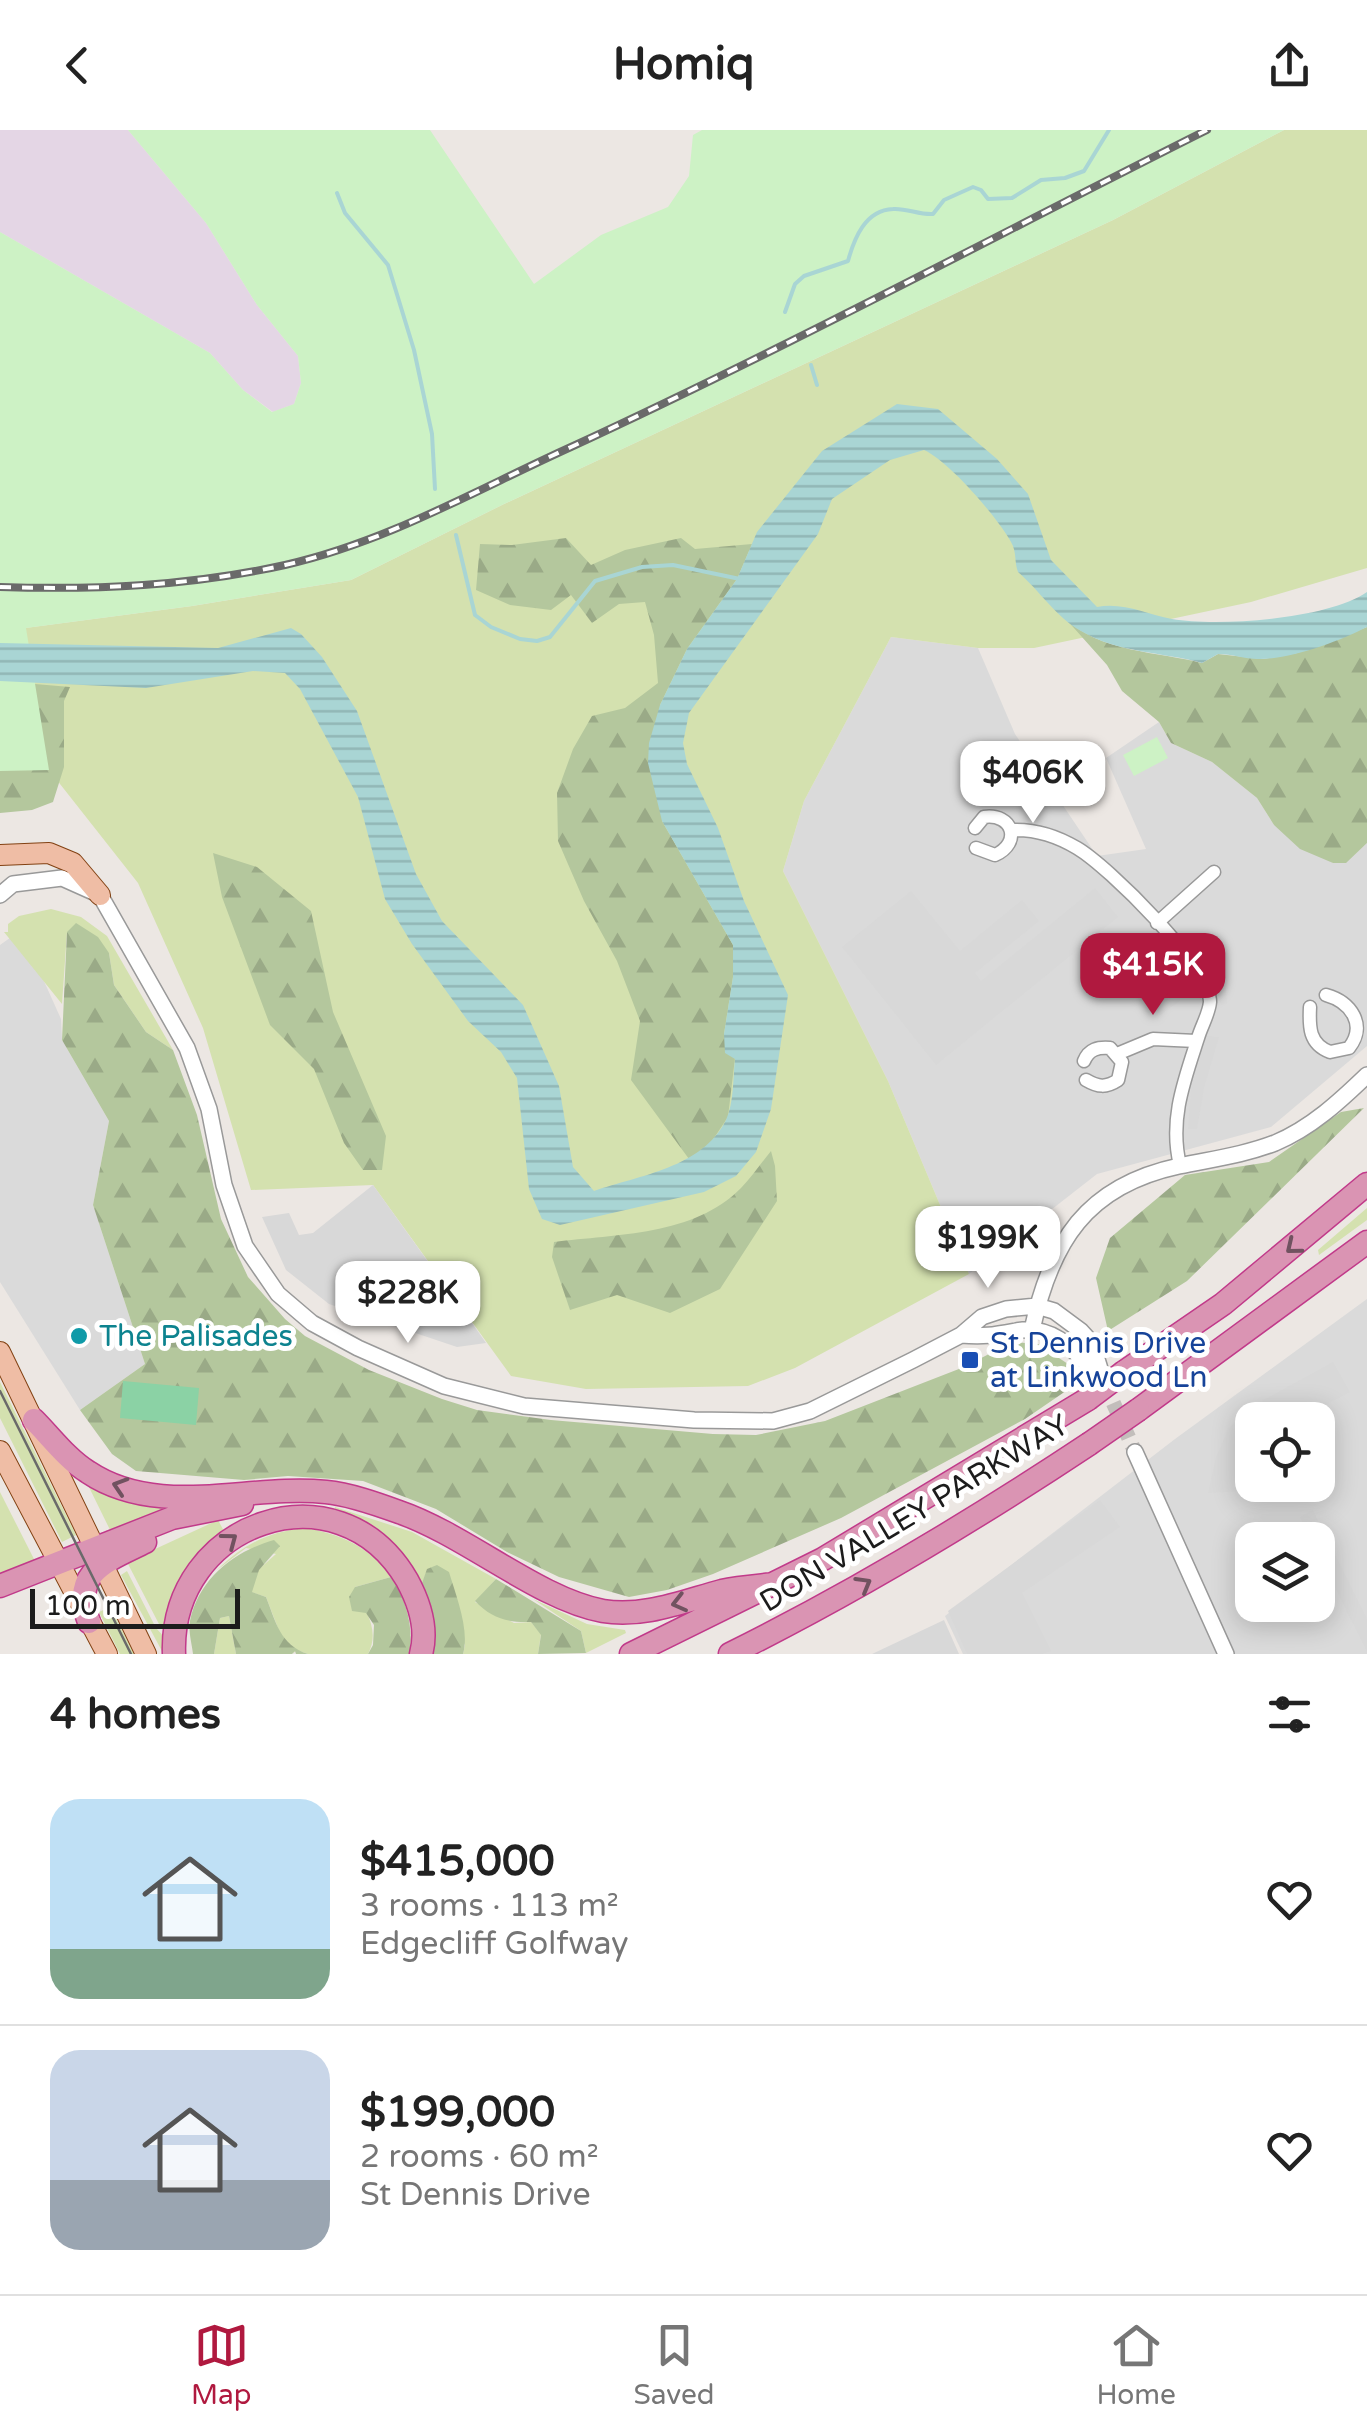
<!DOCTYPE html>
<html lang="en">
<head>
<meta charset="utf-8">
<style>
	body { margin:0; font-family:"Varela Round",sans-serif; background:#f6f6f6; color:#222; height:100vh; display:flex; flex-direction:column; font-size:38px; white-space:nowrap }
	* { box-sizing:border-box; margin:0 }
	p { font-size:32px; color:#767676 }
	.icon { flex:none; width:55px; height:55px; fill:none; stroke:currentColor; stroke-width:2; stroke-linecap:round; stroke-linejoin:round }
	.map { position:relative; height:1524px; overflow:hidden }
	.panel { display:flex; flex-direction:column; background:#fff; flex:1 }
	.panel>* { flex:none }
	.buttons { position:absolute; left:1235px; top:1272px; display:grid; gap:20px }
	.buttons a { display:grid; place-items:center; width:100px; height:100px; border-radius:20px; background:#fff; box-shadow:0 5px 25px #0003; font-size:50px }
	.scale { position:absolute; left:30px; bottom:25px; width:210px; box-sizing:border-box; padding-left:10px; border:5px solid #1c1c1c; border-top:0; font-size:28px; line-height:35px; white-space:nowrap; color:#1c1c1c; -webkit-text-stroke:8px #fff; paint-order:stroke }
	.price { position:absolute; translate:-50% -85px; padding:0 22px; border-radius:20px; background:#fff; color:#222; font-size:32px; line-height:65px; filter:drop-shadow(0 2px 5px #0008) }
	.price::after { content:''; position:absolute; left:50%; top:60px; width:30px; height:22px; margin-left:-15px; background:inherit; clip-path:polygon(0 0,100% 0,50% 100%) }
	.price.on { background:#b0193f; color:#fff }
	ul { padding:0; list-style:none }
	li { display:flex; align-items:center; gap:30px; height:250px; padding:0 50px }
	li+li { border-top:2px solid #e0e0e0 }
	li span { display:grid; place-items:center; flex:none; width:280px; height:200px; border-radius:30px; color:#555 }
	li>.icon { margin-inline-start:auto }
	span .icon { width:120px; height:120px; fill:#fffc; stroke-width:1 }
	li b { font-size:42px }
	h2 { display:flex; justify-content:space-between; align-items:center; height:120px; padding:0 50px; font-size:42px }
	header { display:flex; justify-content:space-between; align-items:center; height:130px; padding:0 50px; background:#fff; font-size:45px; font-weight:700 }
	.menu { display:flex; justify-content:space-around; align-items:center; height:140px; border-top:2px solid #e0e0e0; background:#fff; font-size:28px; color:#767676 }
	.menu a { display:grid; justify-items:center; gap:5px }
	.menu .on { color:#b0193f }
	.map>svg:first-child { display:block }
	.residential { fill:#dadada; fill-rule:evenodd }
	.industrial { fill:#e4d6e5 }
	.grass { fill:#d4e1af }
	.forest { fill:url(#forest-firs) }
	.park { fill:#cdf2c5 }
	.pitch { fill:#8bd2a5 }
	.parking { fill:#d8d8d8 }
	.water { fill:url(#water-rules) }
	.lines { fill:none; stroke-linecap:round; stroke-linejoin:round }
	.stream { stroke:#a9d5d4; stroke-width:4 }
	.tertiary-tunnel { stroke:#c2bebb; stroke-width:15; stroke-dasharray:15 8; stroke-linecap:butt }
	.minor-casing { stroke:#999; stroke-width:15 }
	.tertiary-casing { stroke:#999; stroke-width:18 }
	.primary-casing { stroke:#824112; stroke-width:22 }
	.motorway-casing { stroke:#c13a8a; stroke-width:25 }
	.minor { stroke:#fff; stroke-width:12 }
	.tertiary { stroke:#fff; stroke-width:15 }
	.primary { stroke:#efbda5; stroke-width:20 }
	.motorway { stroke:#da94b3; stroke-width:22 }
	.tram { stroke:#6a6a6a; stroke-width:2.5 }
	.rail-casing { stroke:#6a6a6a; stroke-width:8 }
	.rail { stroke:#fff; stroke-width:4; stroke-dasharray:11; stroke-linecap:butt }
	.motorway-bridge-casing { stroke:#c13a8a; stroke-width:25; stroke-linecap:butt }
	.motorway-bridge { stroke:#da94b3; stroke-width:22 }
	.oneway { stroke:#715260 }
	.culture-dot { fill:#0f9aa8; stroke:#fff; stroke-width:4 }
	.transit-dot { fill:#1a4fb4; stroke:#fff; stroke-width:4 }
	.labels { text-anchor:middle; stroke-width:10; stroke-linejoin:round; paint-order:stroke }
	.culture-label { font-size:30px; fill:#0d838f; stroke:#fff; text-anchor:start }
	.transit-label { font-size:30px; fill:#164399; stroke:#fff; text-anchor:start }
	.street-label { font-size:30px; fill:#1c1c1c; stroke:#fff }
</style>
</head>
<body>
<header><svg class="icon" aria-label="back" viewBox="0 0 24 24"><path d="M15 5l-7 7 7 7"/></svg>Homiq<svg class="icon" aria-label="share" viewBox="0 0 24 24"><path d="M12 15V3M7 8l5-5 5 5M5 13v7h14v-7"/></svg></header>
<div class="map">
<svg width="1367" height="1524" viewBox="0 0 1367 1524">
	<defs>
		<pattern id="forest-firs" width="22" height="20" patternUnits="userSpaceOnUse" patternTransform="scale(2.5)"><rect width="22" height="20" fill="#b4c79d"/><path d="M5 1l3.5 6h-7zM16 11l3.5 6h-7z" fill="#9aaa87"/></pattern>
		<pattern id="water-rules" width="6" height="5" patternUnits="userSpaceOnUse" patternTransform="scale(2.5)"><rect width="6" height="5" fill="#a9d5d4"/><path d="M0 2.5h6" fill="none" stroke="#91b6b5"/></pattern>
	</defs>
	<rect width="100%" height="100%" fill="#ece7e3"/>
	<path class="residential" d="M891,507L978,518L1015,604L1097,726L1146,719L1106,628L1159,592L1171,613L1212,632L1257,668L1274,695L1333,733H1345L1367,713V916L1271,997L1097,1044L969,1144L888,951L783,741L804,671Z
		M21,800L61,889L62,910L109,991L93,1075L145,1234L80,1280L0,1152V815Z
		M1367,1169V1524H963L945,1486L1175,1309ZM1252,1290H1318V1355H1252ZM1252,1410H1318V1475H1252Z"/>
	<path class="industrial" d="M0,0H128L206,93L257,175L298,226L301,253L294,274L273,282L243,260L210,223L0,102Z"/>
	<path class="grass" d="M1284,0H1367V438L1251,472L1034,518H978L891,507L804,671L783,741L888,951L969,1144L795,1238L748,1256L586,1259L511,1246L373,1055L251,1060L203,898L138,753L49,640L25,498L192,476L351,450L504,374L1113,90Z
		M51,779L81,787L107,806L173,920L146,902L114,855L109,823L67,802L62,874L4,802H8V794L19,786Z
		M1367,1078V1090L1319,1125L1318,1120Z
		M0,1252L76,1405L62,1412L0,1288Z
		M86,1351C113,1364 140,1380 171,1375L173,1381L113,1406Z
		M0,1362L35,1431L0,1445Z
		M335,1377L412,1402L496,1449L475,1472L514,1493L531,1492L541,1504L538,1524H463L465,1515L428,1439L422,1453C401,1414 376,1398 334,1385Z
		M218,1390L225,1403L169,1498H161L127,1432Z
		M305,1398C341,1404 370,1417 391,1447L355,1457C364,1480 381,1499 368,1524H308L296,1520L293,1524L295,1519L281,1506L266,1467L251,1462L258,1440L276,1424L246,1418L217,1440C244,1414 268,1402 305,1398Z
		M127,1441L156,1498L167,1510L163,1523L121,1445Z
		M533,1469L587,1494L625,1500L626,1503L586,1523L581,1501Z
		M110,1477L134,1524H120L99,1482Z
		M229,1486L236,1524H214L220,1488Z"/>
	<path class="forest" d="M566,408L591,435L625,420L681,408L695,419L752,414L737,449L687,519L660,575L662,691L733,815V847L724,904L735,928L728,987L710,1014L689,1029L631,950L640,891L617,831L584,771L558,711L557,663L573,619L592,586L625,578L658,553L654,505L645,472L619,474L592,493L571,465L551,480L510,475L476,460L480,414L512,415Z
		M1065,488C1098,522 1160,522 1202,533L1218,524L1263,529L1297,523L1367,497V713L1346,733H1333L1300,719L1274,695L1257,668L1212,632L1171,613L1159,592L1122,561L1107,535Z
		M0,551L70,557L64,571V637L53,672L32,680L0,683Z
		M213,723L257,737L311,781L333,882L386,1006L382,1040H363L344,1013L314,939L270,895L222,767Z
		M76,793L98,807L109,823L114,855L146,902L173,920L197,985L221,1089L248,1147L285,1189L305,1206L369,1240L442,1269L477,1280L551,1290L713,1304L756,1305L825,1291L964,1237L1012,1212L1038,1214L1068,1234L1079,1252L1025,1289L841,1388L713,1444L667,1460L629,1467L559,1447L507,1422L436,1379L363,1351L288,1346L244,1350L136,1341L112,1324L80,1280L145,1234L93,1075L109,991L62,910L67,802Z
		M1364,978L1187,1151L1108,1201L1096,1148L1110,1108L1185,1045L1269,1032L1341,982Z
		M771,1021L775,1036L777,1071L720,1159L670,1183L617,1165L570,1180L552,1127L554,1112C616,1104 694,1106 741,1058C752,1047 761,1033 771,1021Z
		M274,1410L280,1416L259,1440L252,1462L266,1467C276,1492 280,1515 308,1524H296L295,1521L292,1524H236L229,1486L220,1488L214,1524H193C192,1514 188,1501 190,1491C199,1448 235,1421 274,1410Z
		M437,1435L449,1442C456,1466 470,1500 463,1524H433L432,1479L422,1453L427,1439Z
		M391,1447C407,1471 413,1495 410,1524H368L373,1515L374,1495L366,1483L352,1481L349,1467L355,1457Z
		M496,1449L581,1501L586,1523L538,1524L541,1505L531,1492C508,1493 491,1488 475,1471Z"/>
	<path class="park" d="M128,0H430L534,154L601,105L668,77L689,46L693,5L702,0H1284L1113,90L504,374L351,450L192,476L26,498L49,640L0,641V102L210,223L243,260L272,282L294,274L301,253L298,226L257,175L206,93Z
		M1157,607L1168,628L1134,646L1123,625Z"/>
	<path class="pitch" d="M123,1251L199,1258L196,1295L120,1288Z"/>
	<path class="parking" d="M1095,758L1118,787L936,935L842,817L911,761L960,821L1022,770L1039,791L975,843L981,851Z
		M1195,811L1218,842L1225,854L1227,873L1221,875L1215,853L1189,815Z
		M1159,839L1181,870L1160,885L1138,854Z
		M1206,906L1219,907L1204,958L1197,999H1188L1191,957Z
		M373,1055L477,1200L486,1213L457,1217L329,1174L286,1140L262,1087L289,1083L299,1105L313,1103Z
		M1333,1232L1350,1262L1297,1290H1252V1321L1243,1361L1208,1363L1216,1327L1229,1298L1249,1278Z
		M1100,1370L1120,1397L1022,1463L1051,1521L1042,1524H967L948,1481Z
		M1313,1380L1367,1489V1522L1318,1423V1410H1311L1300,1387Z
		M944,1490L959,1524H872Z"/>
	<path class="water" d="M897,274L938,279L997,329L1028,364L1051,430L1097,477C1123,472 1146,484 1172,489C1219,497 1328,489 1367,462V497C1340,511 1289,530 1258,529C1245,529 1232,524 1218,524L1202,533C1163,522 1118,523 1081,501C1056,487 1039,460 1018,442C1014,432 1017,422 1011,412C997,387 949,331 924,320L890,330L832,369L818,404L689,583L683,613L687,634L718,698L744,771L788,865L771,979L756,1022L736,1046L704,1062L560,1095L542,1089L529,1059L517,948L501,922L468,891L412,814L385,769L358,667L300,559L285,543L253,541L146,558L0,551V513L218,518L291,498L301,504L322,527L357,581L416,744L442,791L523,875L559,956L573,1037L594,1061C640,1045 702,1038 726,990C734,973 733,947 735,929L725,923L724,904L733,847V815L662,691L648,633L649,613L660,575L687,519L737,449L757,402L822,321Z"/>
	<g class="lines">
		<path class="stream" d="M337,63L345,83L388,135L414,220L432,304L435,359
			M785,182L795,154L804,146L848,131C854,109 865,80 893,79C907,78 919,85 933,84L944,70L973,57L981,60L988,69L1012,68L1041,50L1065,48L1084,41L1109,0
			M811,235L817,255
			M456,405L475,485L491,497L520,509L537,511L550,507L595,451L642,437L673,435L740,449"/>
		<path class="tertiary-tunnel" d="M1104,1252L1135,1322"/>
		<g class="minor-casing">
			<path id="minor" d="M975,698L984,687C1013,683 1022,713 995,725L976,718
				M1012,700C1035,699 1057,706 1077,718C1109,737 1210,837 1210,872C1209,884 1201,897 1198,908C1184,951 1169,990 1180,1035
				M1157,793L1214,742
				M1310,877C1309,897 1309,914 1330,922L1349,918C1367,895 1351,872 1326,865
				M1117,924L1153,909L1196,911
				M1084,931C1089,919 1098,917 1110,918L1122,932L1118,950C1106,958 1098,957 1086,950"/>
		</g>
		<g class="tertiary-casing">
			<path id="tertiary" d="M0,765L13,754L62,748L100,765L187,918L209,979L224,1055L245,1116L278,1164L312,1193L358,1218L444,1256L524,1276L694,1290L773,1291L810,1281L913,1230L961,1205L982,1187L1006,1179L1037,1176L1054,1181L1081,1201L1092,1213L1104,1252
				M1032,1200C1051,1112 1086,1056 1179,1036C1212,1029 1244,1025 1275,1013C1311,998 1340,971 1367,945
				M961,1205C984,1207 994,1205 1016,1201C1055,1193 1077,1224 1101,1249
				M1135,1322L1226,1524"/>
		</g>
		<g class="primary-casing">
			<path id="primary" d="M0,725L49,723L73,733L100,765
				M0,1222L146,1524
				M0,1321L107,1524"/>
		</g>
		<g class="motorway-casing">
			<path id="motorway" d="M1124,1242L1223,1174L1367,1054
				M1138,1280L1367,1112
				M34,1290C51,1307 67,1329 88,1342C158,1389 248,1354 326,1362C349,1364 377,1374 399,1382C466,1405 538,1469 603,1481C643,1488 684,1471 722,1461C739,1457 757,1456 775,1454
				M0,1456L172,1388L242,1374
				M89,1492C70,1442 107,1431 145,1412
				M174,1524C169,1393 338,1332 407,1450C419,1472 428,1499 421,1524
				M631,1524L823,1429L1088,1269
				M730,1524C855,1462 973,1391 1089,1314"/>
		</g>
		<use href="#minor" class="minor"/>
		<use href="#tertiary" class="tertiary"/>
		<use href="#primary" class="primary"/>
		<use href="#motorway" class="motorway"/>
		<path class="tram" d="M0,1261L131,1524"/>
		<g class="rail-casing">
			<path id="rail" d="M0,457C97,460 190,456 285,435C387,412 478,359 571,317C786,218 995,106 1207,0"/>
		</g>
		<use href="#rail" class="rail"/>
		<g class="motorway-bridge-casing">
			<path id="motorway-bridge" d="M1088,1269L1124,1242
				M1089,1314L1138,1280"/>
		</g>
		<use href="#motorway-bridge" class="motorway-bridge"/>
	</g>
	<defs><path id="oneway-chevron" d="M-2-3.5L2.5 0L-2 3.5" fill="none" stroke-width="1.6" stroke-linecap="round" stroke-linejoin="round" transform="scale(2.5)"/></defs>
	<g class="oneway">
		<use href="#oneway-chevron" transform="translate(1293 1117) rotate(141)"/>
		<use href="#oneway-chevron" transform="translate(120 1356) rotate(-162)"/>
		<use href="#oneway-chevron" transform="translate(230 1410) rotate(-37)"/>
		<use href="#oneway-chevron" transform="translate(864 1454) rotate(-30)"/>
		<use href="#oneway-chevron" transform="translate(679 1473) rotate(166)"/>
	</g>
	<circle class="culture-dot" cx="79" cy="1206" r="10"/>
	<rect class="transit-dot" x="960" y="1220" width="20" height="20" rx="5"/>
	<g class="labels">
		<g class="culture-label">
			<text x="99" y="1216">The Palisades</text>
		</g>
		<g class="transit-label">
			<text x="990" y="1223">St Dennis Drive<tspan x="990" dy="34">at Linkwood Ln</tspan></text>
		</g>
		<g class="street-label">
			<text transform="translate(914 1383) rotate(-31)" y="10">DON VALLEY PARKWAY</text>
		</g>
	</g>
</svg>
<div class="buttons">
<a><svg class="icon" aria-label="locate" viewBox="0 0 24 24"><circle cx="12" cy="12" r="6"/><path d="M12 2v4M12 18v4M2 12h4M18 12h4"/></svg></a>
<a><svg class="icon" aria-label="layers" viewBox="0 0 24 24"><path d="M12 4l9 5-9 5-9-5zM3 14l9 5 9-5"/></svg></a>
</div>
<div class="scale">100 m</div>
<b class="price" style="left:1033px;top:696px">$406K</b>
<b class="price on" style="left:1153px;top:888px">$415K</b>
<b class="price" style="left:988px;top:1161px">$199K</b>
<b class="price" style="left:408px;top:1216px">$228K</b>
</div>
<section class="panel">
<h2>4 homes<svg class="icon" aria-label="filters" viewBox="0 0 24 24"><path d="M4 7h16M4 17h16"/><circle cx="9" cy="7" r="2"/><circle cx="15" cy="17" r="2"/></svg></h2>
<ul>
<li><span style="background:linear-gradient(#bfe0f5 75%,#7fa58c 0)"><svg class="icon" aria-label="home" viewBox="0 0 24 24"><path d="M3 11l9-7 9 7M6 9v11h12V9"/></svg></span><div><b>$415,000</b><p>3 rooms · 113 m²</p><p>Edgecliff Golfway</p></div><svg class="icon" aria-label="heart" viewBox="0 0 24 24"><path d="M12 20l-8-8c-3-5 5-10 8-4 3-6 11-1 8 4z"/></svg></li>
<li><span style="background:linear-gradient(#c9d6e8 65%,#9aa5b1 0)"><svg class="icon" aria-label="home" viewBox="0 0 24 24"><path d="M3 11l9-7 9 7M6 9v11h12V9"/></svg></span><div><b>$199,000</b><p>2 rooms · 60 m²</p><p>St Dennis Drive</p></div><svg class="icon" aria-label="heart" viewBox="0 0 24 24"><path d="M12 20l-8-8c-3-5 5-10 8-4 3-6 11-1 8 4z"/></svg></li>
</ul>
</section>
<nav class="menu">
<a class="on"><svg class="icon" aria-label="map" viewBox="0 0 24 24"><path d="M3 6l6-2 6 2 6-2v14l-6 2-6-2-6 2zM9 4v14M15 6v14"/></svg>Map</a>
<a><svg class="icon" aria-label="saved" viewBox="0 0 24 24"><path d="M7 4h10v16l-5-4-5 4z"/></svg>Saved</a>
<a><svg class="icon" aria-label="home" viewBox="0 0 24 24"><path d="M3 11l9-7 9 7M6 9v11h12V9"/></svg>Home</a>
</nav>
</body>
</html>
